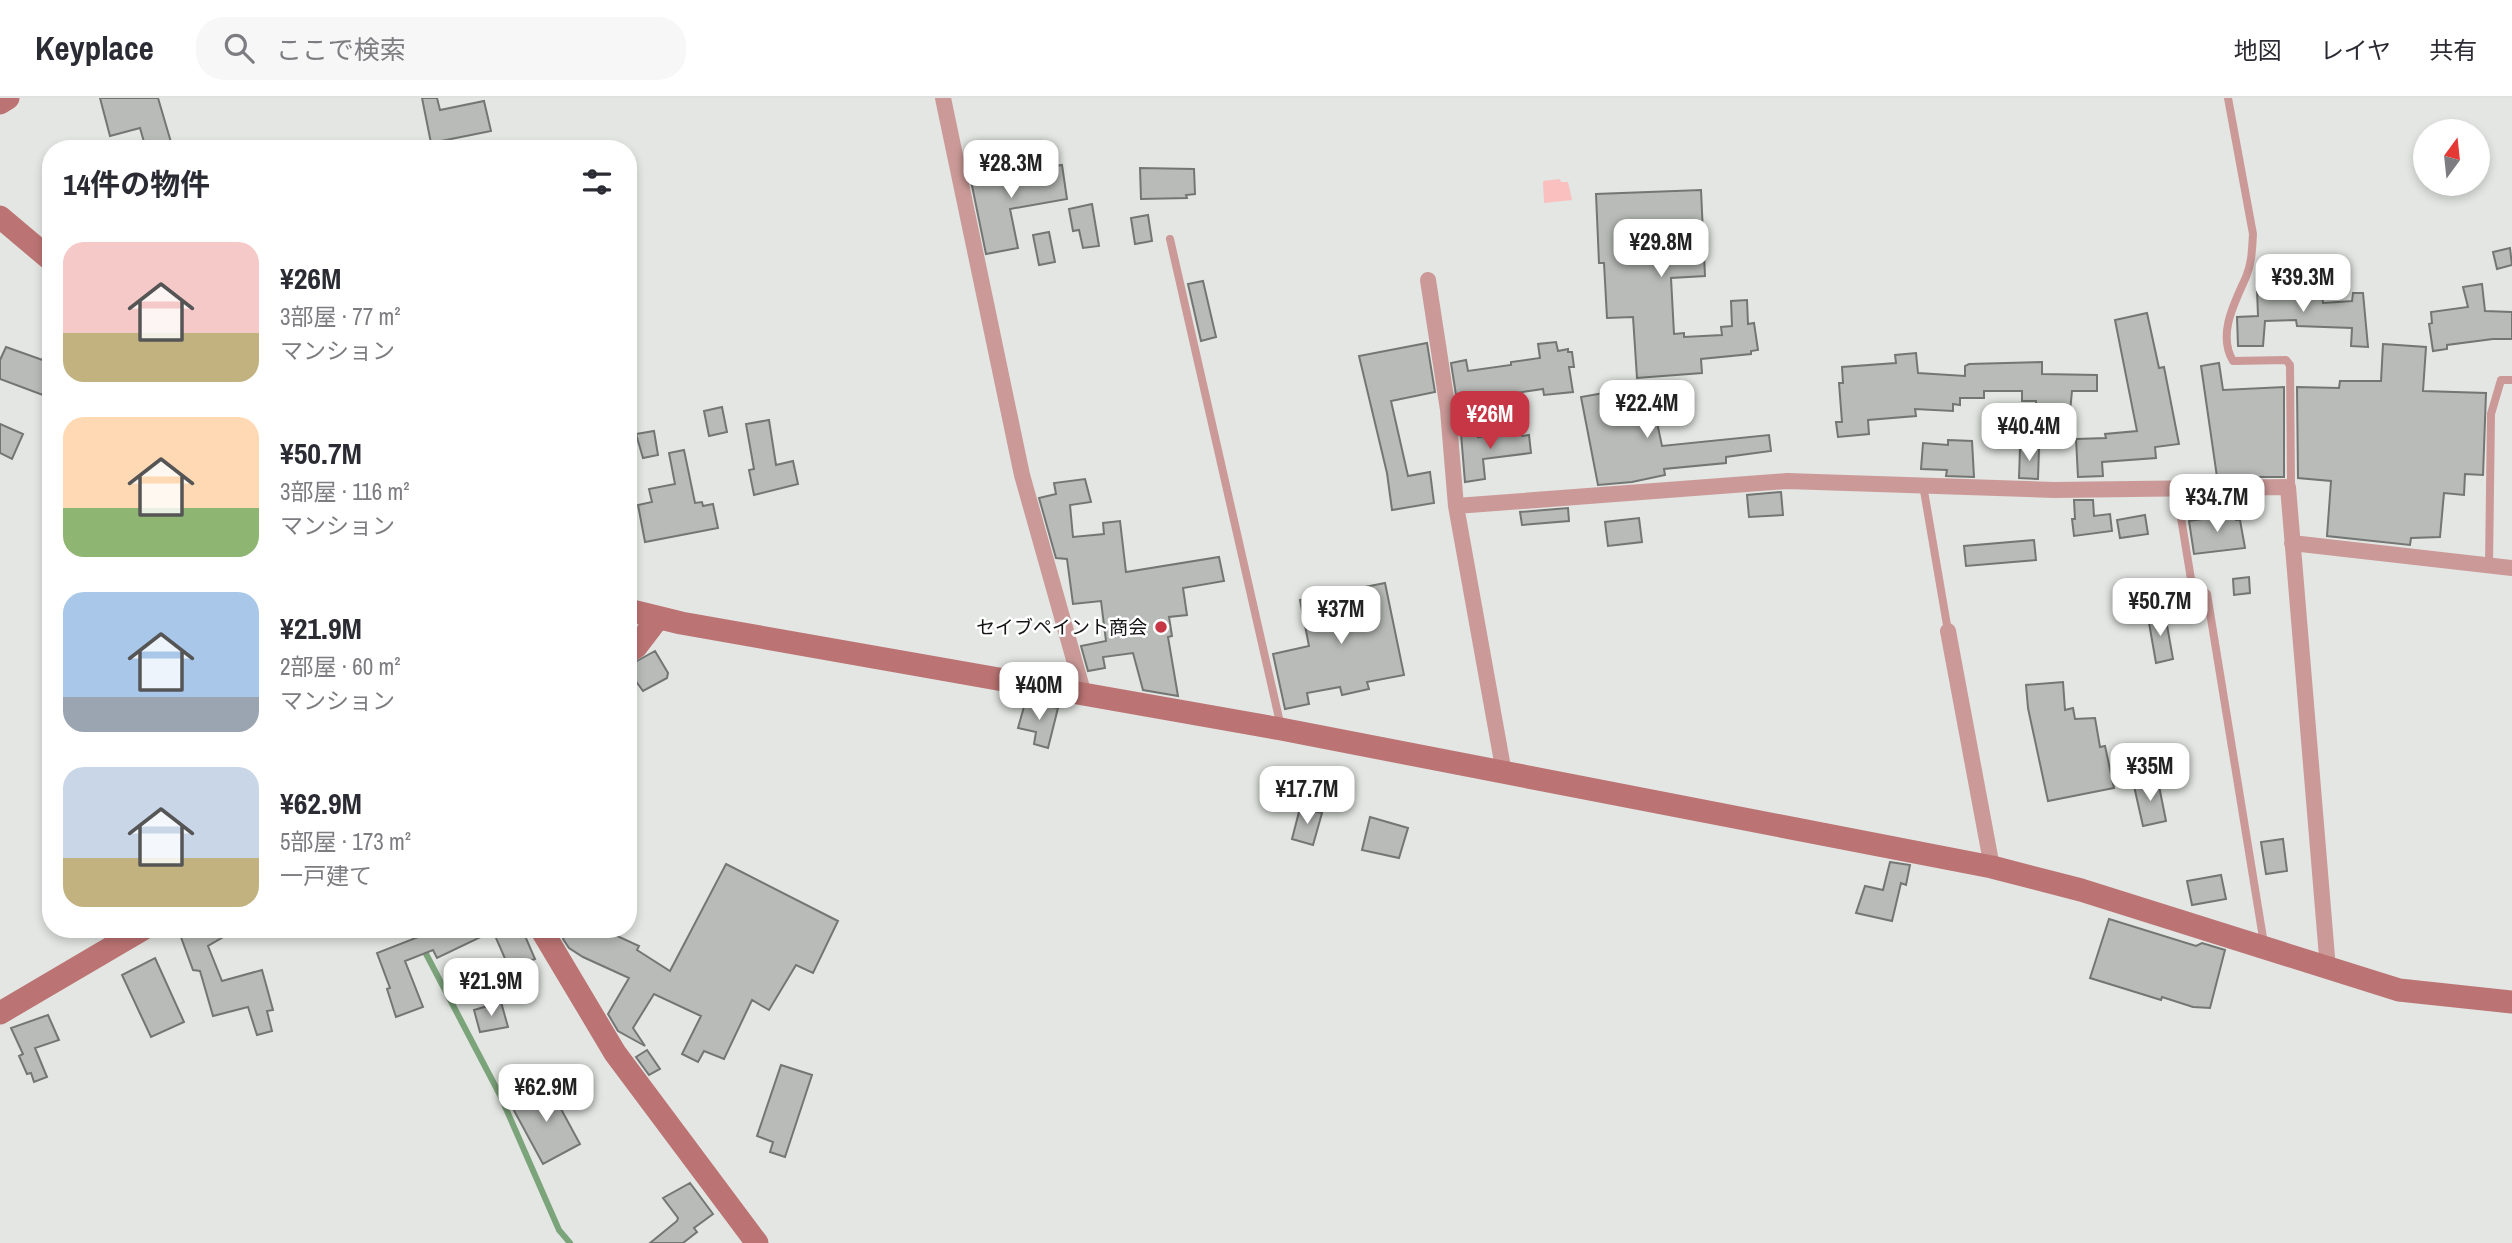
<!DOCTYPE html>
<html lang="ja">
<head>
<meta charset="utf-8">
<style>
	body { margin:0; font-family:"Archivo Narrow","Noto Sans JP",sans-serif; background:#f7f7f7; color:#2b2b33; height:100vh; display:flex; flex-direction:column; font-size:26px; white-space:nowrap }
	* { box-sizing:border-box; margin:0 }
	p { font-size:23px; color:#7c7c81 }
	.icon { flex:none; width:38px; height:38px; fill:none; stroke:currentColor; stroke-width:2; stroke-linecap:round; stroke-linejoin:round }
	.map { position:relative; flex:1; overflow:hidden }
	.drawer { position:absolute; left:42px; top:42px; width:595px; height:798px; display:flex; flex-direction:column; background:#fff; border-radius:28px; box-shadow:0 4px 10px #0003 }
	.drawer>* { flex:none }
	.needle { width:46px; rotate:15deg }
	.controls { position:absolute; left:2413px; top:21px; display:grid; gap:14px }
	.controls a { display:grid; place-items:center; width:77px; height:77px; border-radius:50%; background:#fff; box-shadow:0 4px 10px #0003; font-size:35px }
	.price { position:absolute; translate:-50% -60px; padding:0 16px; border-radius:14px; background:#fff; color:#222; font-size:23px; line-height:46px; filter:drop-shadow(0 2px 4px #0008) }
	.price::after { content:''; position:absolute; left:50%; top:42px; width:21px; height:16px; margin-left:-10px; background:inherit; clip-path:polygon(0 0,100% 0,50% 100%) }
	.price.on { background:#c73645; color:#fff }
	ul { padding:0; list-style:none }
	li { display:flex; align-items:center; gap:21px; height:175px; padding:0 21px }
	li span { display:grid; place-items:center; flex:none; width:196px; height:140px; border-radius:21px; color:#555 }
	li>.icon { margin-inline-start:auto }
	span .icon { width:84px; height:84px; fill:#fffc; stroke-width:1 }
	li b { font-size:30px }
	h2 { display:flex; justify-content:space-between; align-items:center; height:84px; padding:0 21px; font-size:30px }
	header { display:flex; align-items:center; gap:42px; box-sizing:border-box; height:98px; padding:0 35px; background:#fff; border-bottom:2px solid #e1e1e2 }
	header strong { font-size:33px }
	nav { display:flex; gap:38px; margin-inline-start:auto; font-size:24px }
	.search { width:490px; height:63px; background:#f7f7f7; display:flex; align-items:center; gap:18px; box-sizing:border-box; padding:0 24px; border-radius:28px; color:#7c7c81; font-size:26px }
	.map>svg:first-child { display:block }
	.green { fill:#fac0bf }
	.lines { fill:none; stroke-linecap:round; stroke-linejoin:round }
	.stream { stroke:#7ca47b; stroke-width:6 }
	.building { fill:#b8bbb8; stroke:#737673; stroke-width:2 }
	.lane { stroke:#cb9a98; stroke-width:8 }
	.street { stroke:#cb9a98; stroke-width:16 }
	.secondary { stroke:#bb7473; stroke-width:23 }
	.poi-dot { fill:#c73645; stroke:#fff; stroke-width:2.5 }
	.labels { text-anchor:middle; stroke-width:5; stroke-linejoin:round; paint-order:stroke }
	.poi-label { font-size:19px; fill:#131413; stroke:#fff; text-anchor:end }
</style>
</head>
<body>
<header>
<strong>Keyplace</strong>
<div class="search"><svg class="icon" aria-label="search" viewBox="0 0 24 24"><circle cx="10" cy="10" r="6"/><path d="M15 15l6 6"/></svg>ここで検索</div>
<nav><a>地図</a><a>レイヤ</a><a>共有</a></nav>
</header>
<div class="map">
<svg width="2512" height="1145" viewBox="0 0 2512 1145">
	<rect width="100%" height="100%" fill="#e3e6e3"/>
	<path class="green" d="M1560,81L1561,84H1568L1572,102L1544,105L1543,83Z"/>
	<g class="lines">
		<path class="stream" d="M413,831L500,997L559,1132L570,1145"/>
	</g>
	<path class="building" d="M100,0H158L173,51H146L140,30L110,38Z
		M422,0H437L440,12L484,3L491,33L431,45Z
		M998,67L1000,76L1062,67L1067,101L1010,111L1018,150L986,156L969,73Z
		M1140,70L1194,71L1195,96L1186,97L1187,100L1141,101Z
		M1701,92L1705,178L1671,180L1674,236L1684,235V239L1722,237L1721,229L1732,228L1731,203L1747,202L1748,226L1754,225L1758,252L1751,253V256L1701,261L1702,275L1637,280L1633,219L1607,220L1604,165H1599L1596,96Z
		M1092,106L1099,148L1083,150L1079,132L1073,133L1069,111Z
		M1148,117L1152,143L1135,146L1131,120Z
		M1049,134L1055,164L1039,167L1033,137Z
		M2510,150L2512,167L2497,171L2493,154Z
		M1203,183L1216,239L1201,243L1188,186Z
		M2482,186L2485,213L2512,214V241H2493L2447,247V251L2433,253L2429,226L2432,225L2431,214L2468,209L2463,189Z
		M2309,190V193H2322L2323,205L2352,203L2353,195H2363L2368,249L2351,248L2352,230L2297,228L2296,222L2265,223L2263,248H2238L2237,219L2258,218L2257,191Z
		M2147,215L2159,270L2164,269L2179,346L2155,349L2156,360L2102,364L2103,378L2078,379L2076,341L2106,340L2105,336L2137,333L2115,222Z
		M1556,244L1558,253L1568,251V254H1572L1574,269H1569L1573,294L1544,297L1543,291L1496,298V303L1479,305L1476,294L1456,297L1451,265L1466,262L1468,273L1511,267V264L1540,260L1538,246Z
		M1427,245L1435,294L1391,303L1408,378L1430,374L1434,405L1392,412L1387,375L1359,258Z
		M2383,246L2426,249L2423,293L2486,295L2483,377L2465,376L2464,397L2444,395L2440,439L2411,440L2410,447L2327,438L2331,383L2298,380L2297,289L2339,290L2340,283H2381Z
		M6,249L51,265V300L0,281V262Z
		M1916,255L1918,275L1965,278V268L1969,266L2042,264V276L2097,277V293H2072L2070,314L2046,315V311H2036V303H2022V293H1984V300H1960V307L1953,306V313L1915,311L1916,318L1868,322L1869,336L1838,339L1836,324H1842L1839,285H1843L1842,269L1896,265L1895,257Z
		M2219,265L2223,292L2284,289V379H2217L2201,268Z
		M1649,287L1662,348L1769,337L1771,353L1726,359V365L1664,371L1665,377L1632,384L1598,387L1581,299Z
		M722,309L727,334L709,338L704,313Z
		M769,322L776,367L793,363L798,386L754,397L749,372L754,371L746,326Z
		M0,326L23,336L12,361L0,355Z
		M654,333L658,357L643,360L636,336Z
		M1477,333L1478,339L1521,333L1522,338L1529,337L1531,355L1483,361L1485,381L1465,384L1461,336Z
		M1948,342L1972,343L1974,379L1946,378L1947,372L1921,371L1923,345L1948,347Z
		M2020,350H2039L2038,381L2019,380Z
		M684,352L695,405L702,404L703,408L713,406L718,430L645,444L638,407L652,404L649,391L675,386L669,355Z
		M1085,381L1091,404L1070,407L1073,439L1104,436L1103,425L1120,423L1126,474L1219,459L1224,483L1183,490L1187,517L1169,519L1172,538L1168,539L1178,598L1143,592L1133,555L1103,559L1105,570L1088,573L1081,548L1106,543L1101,503L1073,506L1067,461L1056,460L1039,400L1056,396L1054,385Z
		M1781,394L1783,417L1749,419L1747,397Z
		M2074,402H2093L2094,418L2110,416L2112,433L2074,438L2072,421H2075Z
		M1568,410L1569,423L1522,427L1520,414Z
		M2236,416V422H2240L2245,450L2194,456L2189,423Z
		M2145,417L2148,436L2120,440L2117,422Z
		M1639,420L1642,444L1608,448L1605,424Z
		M2034,442L2036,462L1966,468L1964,448Z
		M2249,479L2250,495L2234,497L2233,481Z
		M2185,482L2189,496H2186L2188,506L2171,509L2167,485Z
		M1385,485L1404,577L1367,584L1369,591L1342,597L1340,589L1307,595L1309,606L1285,611L1273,556L1309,548L1300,502Z
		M2165,516L2173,561L2156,565L2148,519Z
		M655,553L668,575L667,580L643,593L635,582L628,586V568Z
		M2063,584L2065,612L2073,610L2075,621L2095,620L2100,649L2105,648L2114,690L2048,703L2028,610L2026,587Z
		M1025,605L1058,610L1048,650L1034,646L1036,634L1018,630Z
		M2158,683L2166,723L2143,728L2134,688Z
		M1300,710L1322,715L1313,747L1292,741Z
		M1370,719L1408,730L1399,760L1362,752Z
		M2283,741L2287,773L2266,776L2261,744Z
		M1890,764L1910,767L1906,787L1901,785L1892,823L1856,815L1865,788L1883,792Z
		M726,766L838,823L813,875L796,867L769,912L752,902L724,961L704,953L698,964L682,956L701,918L654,896L633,930L645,948L618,933L608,916L629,880L583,859L569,850L563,841L568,831H596L612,838L613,836L639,848L637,852L670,873Z
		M2221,777L2226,801L2192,807L2187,783Z
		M2109,821L2196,848L2202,845L2225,852L2210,910L2193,909L2162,899L2161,902L2090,880Z
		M178,831H237L208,848L222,883L262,872L273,912L267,913L272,933L257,937L248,909L213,918L200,873L193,872Z
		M423,831H522L535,861L510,872L493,833L437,860L433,852L405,863L423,909L396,919L387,891L390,890L377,855L426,836Z
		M155,860L184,924L151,939L122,877Z
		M501,904L508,929L480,934L474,912Z
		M48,917L59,942L35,950L47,979L34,984L31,975L27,976L19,958L23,956L11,930Z
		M647,952L660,971L649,977L636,959Z
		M781,967L812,977L785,1059L770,1054L773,1044L757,1038Z
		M548,987L580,1046L543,1066L511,1007Z
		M690,1085L713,1116L694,1130L697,1134L683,1145H650L677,1123L678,1120L663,1100Z"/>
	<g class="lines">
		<path class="lane" d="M2228,0L2253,136C2252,151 2252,165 2246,179C2235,204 2217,236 2233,263L2286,262L2290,267L2291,386L2288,389
			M1170,141L1281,629
			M1923,387L1948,533
			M2176,389L2191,481L2207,496L2264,846
			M2489,467L2491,316L2501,282H2512"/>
		<path class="street" d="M943,0L1022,377L1084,597
			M1428,182L1448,312L1456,408L1504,675
			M1456,408L1787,383L2054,392L2288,389L2328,871
			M2292,445L2512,470
			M1948,533L1992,769"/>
		<path class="secondary" d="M0,5L8,0
			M0,119L51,162
			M628,512L681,525L1281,631L1992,769L2081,792L2399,892L2512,904
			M628,554L636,549L658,520
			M541,831L615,955L757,1145
			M0,915L143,831"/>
	</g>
	<circle class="poi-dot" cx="1161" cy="529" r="7"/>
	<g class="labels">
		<g class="poi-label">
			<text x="1147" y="536">セイブペイント商会</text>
		</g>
	</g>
</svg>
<div class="controls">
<a><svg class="needle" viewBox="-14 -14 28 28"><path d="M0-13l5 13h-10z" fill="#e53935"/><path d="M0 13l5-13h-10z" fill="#7c7c81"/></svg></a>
</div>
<b class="price" style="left:1011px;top:102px">¥28.3M</b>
<b class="price" style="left:1661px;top:181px">¥29.8M</b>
<b class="price" style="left:2303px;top:216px">¥39.3M</b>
<b class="price" style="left:1647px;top:342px">¥22.4M</b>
<b class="price on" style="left:1490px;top:353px">¥26M</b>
<b class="price" style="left:2029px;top:365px">¥40.4M</b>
<b class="price" style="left:2217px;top:436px">¥34.7M</b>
<b class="price" style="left:2160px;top:540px">¥50.7M</b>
<b class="price" style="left:1341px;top:548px">¥37M</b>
<b class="price" style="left:1039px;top:624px">¥40M</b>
<b class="price" style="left:2150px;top:705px">¥35M</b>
<b class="price" style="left:1307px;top:728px">¥17.7M</b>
<b class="price" style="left:491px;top:920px">¥21.9M</b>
<b class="price" style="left:546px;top:1026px">¥62.9M</b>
<section class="drawer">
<h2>14件の物件<svg class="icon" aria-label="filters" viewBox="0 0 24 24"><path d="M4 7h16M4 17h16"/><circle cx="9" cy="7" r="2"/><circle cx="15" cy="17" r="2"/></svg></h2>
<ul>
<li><span style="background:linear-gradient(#f6c9c9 65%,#c2b280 0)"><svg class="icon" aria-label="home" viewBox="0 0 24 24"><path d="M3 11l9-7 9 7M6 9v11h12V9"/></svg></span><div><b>¥26M</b><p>3部屋 · 77 m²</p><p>マンション</p></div></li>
<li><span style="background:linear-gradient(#ffd9b3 65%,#8fb573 0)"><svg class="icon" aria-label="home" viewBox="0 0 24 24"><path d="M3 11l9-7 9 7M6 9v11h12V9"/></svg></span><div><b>¥50.7M</b><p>3部屋 · 116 m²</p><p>マンション</p></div></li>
<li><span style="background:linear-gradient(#a9c7e8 75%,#9aa5b1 0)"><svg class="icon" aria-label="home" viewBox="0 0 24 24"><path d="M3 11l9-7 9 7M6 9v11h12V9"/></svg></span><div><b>¥21.9M</b><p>2部屋 · 60 m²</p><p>マンション</p></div></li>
<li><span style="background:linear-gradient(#c9d6e8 65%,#c2b280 0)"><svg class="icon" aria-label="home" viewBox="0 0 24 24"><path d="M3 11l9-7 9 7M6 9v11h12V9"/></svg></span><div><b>¥62.9M</b><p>5部屋 · 173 m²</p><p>一戸建て</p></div></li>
</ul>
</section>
</div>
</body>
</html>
